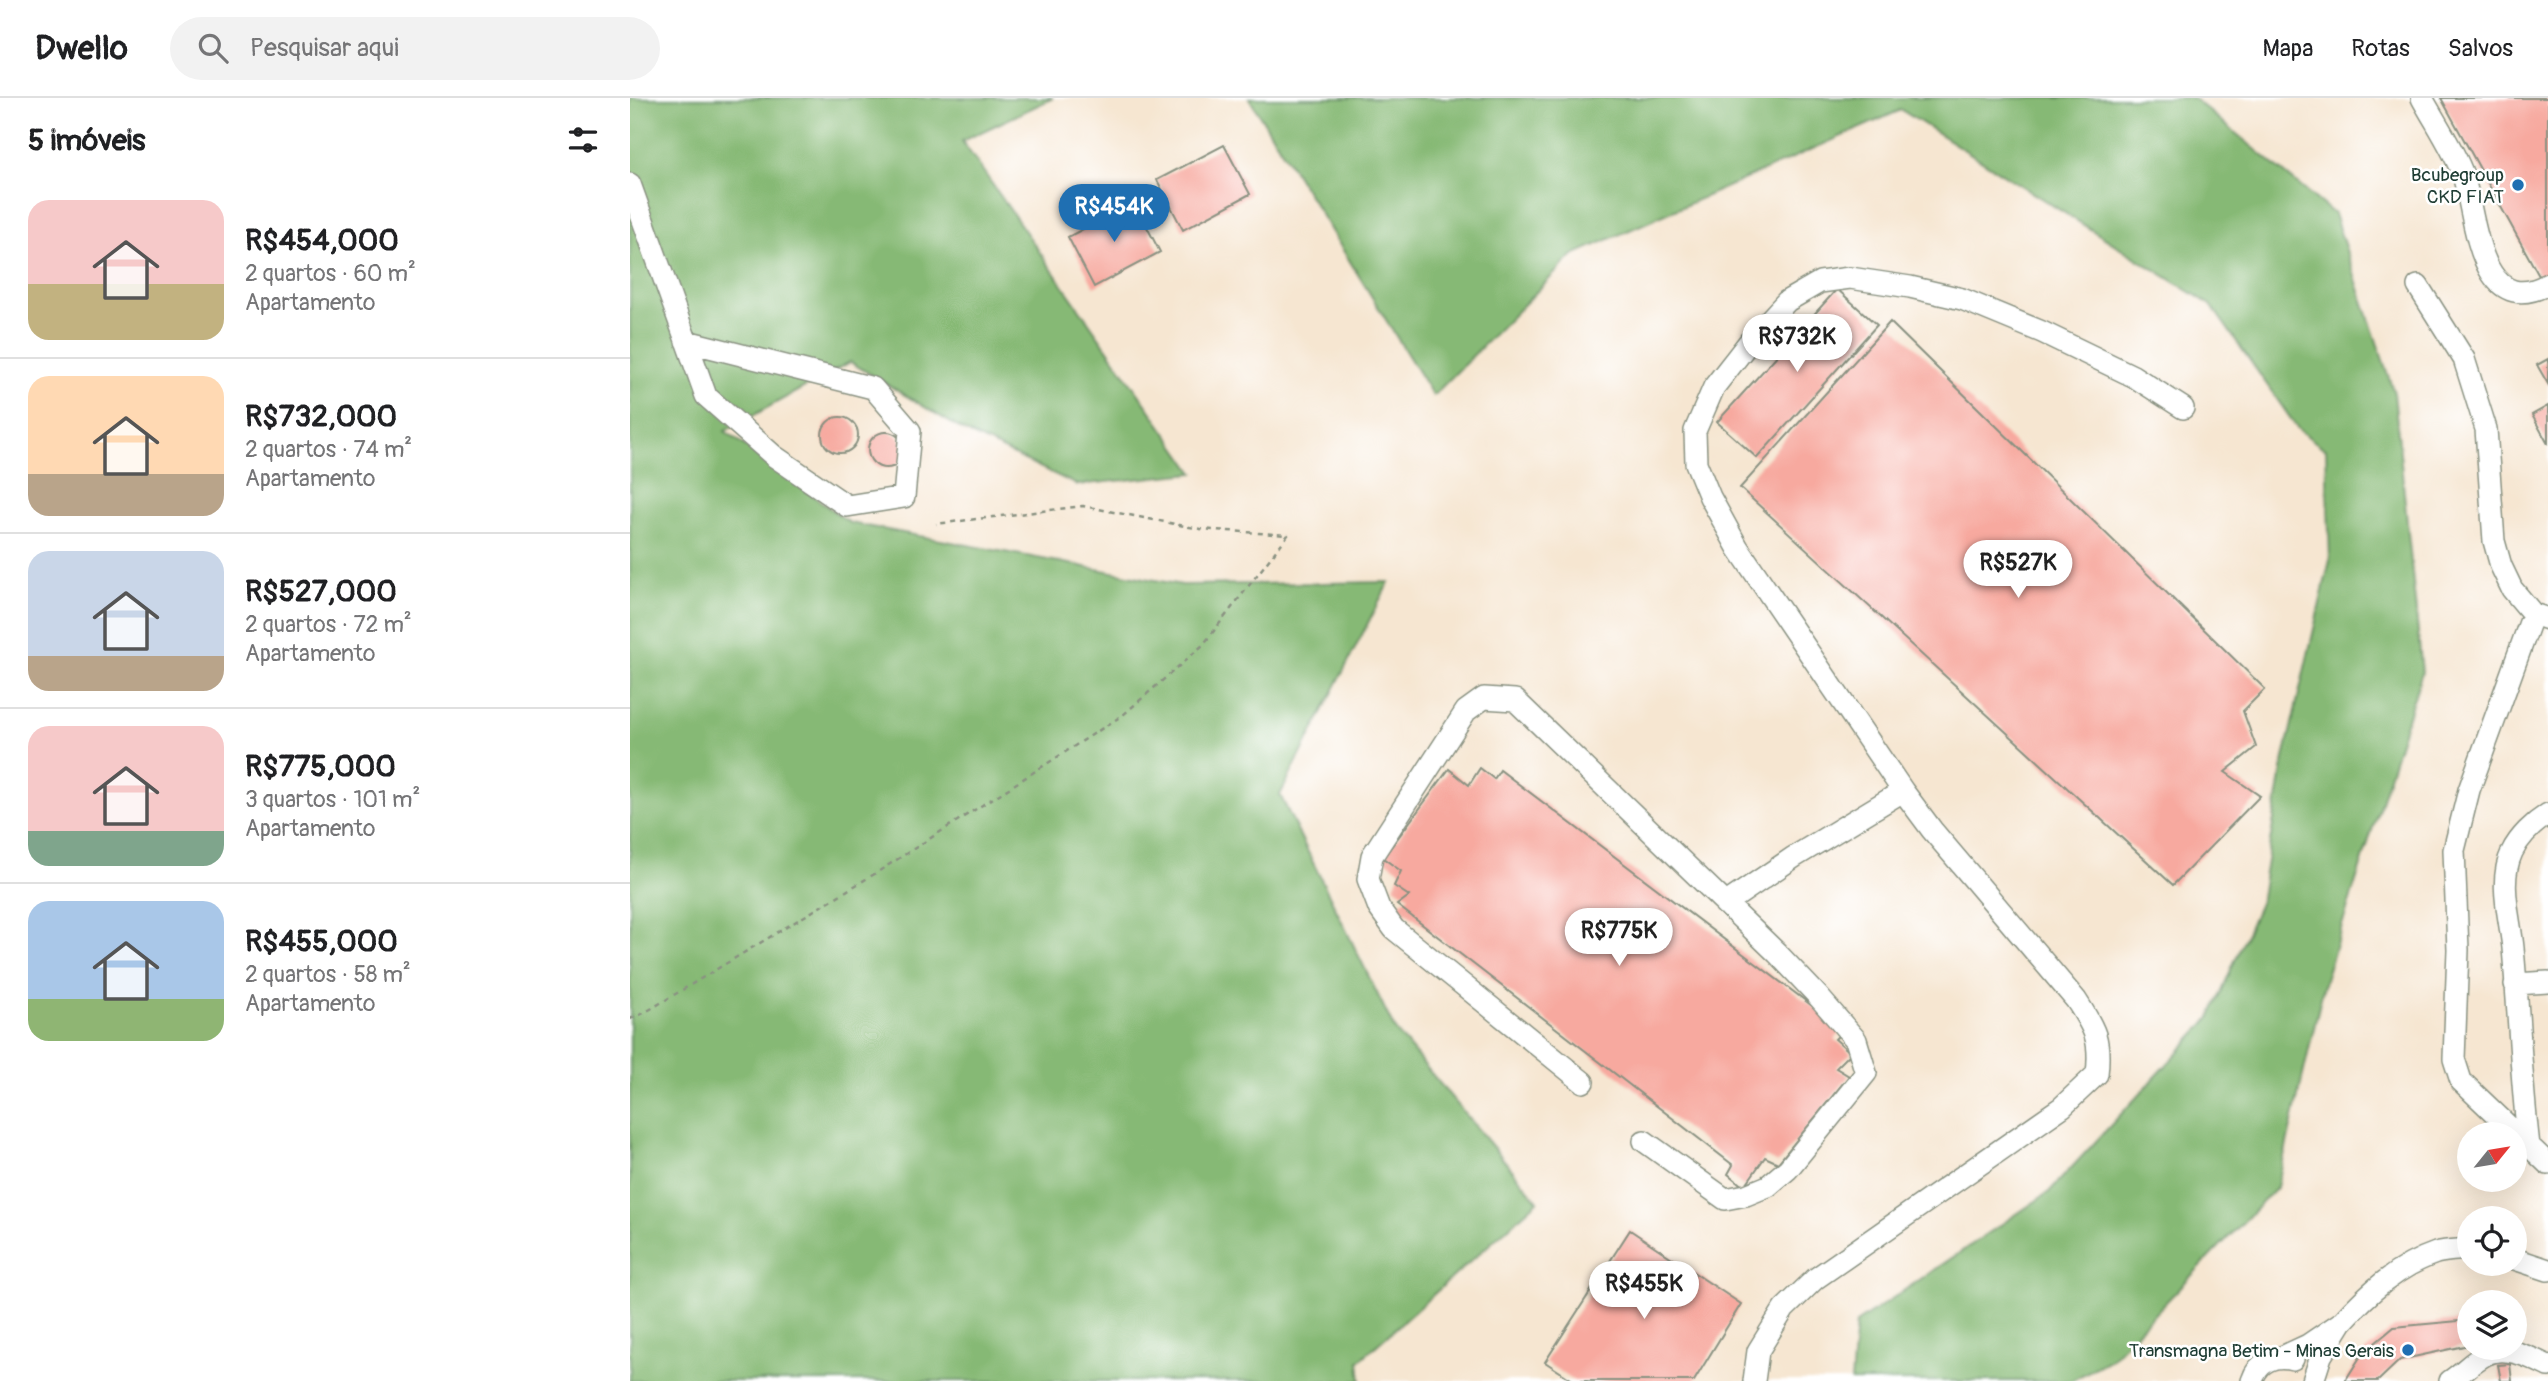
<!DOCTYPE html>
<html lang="pt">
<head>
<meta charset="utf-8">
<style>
	body { margin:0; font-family:Pangolin,sans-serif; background:#f2f2f2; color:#202124; height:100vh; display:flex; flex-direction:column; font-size:26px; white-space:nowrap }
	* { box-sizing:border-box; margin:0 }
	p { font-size:23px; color:#757577 }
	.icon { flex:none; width:38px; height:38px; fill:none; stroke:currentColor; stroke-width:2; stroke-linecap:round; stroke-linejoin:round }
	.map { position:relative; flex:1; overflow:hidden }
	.details { display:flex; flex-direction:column; background:#fff; width:630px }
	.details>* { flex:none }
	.needle { width:46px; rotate:60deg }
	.buttons { position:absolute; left:1827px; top:1024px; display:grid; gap:14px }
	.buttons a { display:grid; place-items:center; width:70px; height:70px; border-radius:50%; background:#fff; box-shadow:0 7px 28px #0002; font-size:35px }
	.price { position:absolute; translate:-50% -60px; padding:0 16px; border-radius:24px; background:#fff; color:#222; font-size:23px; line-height:46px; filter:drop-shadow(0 2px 4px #0008) }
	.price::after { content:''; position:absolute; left:50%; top:42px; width:21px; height:16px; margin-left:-10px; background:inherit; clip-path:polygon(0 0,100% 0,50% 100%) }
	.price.on { background:#1f6fb2; color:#fff }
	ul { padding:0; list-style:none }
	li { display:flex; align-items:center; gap:21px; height:175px; padding:0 28px }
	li+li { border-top:2px solid #e0e0e0 }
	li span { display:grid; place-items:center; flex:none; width:196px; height:140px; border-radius:21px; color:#555 }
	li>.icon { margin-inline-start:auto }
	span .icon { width:84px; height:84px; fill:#fffc; stroke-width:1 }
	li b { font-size:30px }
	h2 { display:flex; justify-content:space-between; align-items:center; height:84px; padding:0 28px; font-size:30px }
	header { display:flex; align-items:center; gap:42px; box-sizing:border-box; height:98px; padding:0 35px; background:#fff; border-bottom:2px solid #e0e0e0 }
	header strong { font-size:33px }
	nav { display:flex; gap:38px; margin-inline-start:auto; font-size:24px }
	.search { width:490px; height:63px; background:#f2f2f2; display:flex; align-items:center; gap:18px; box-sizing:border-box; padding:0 24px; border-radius:38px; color:#757577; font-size:26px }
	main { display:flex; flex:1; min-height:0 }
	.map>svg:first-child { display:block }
	.forest { fill:#86b974; stroke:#527b54; stroke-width:2 }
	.building { fill:#f7a99f }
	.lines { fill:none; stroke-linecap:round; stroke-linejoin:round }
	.minor-casing { stroke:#8a9282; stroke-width:24 }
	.path { stroke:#8a9282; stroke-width:2.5; stroke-dasharray:5 5; stroke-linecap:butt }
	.minor { stroke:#fff; stroke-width:21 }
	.poi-dot { fill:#1f6fb2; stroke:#fff; stroke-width:2.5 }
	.labels { text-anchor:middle; stroke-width:5; stroke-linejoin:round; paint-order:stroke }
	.poi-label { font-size:19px; fill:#1f3d34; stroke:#fff; text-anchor:end }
</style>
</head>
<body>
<header>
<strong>Dwello</strong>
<div class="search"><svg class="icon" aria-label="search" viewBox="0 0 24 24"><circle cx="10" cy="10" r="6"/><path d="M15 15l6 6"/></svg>Pesquisar aqui</div>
<nav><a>Mapa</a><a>Rotas</a><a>Salvos</a></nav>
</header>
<main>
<section class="details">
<h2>5 imóveis<svg class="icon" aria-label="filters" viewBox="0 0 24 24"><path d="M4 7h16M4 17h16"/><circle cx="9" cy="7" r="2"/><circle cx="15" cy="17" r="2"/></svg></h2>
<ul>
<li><span style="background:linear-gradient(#f6c9c9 60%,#c2b280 0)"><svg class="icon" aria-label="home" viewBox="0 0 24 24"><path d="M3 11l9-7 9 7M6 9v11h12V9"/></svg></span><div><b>R$454,000</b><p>2 quartos · 60 m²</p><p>Apartamento</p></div></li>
<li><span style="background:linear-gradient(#ffd9b3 70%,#b9a48a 0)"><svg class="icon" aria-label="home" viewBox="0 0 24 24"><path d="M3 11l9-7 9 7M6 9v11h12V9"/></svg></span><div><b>R$732,000</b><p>2 quartos · 74 m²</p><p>Apartamento</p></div></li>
<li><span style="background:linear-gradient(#c9d6e8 75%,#b9a48a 0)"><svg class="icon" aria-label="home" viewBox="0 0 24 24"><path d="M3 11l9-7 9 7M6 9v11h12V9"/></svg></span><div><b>R$527,000</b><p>2 quartos · 72 m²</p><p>Apartamento</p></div></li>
<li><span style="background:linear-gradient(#f6c9c9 75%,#7fa58c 0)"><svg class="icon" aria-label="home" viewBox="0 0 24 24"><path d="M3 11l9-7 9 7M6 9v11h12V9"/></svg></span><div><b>R$775,000</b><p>3 quartos · 101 m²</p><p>Apartamento</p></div></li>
<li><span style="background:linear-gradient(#a9c7e8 70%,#8fb573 0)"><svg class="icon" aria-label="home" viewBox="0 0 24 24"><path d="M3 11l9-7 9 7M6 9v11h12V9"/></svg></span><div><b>R$455,000</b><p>2 quartos · 58 m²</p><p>Apartamento</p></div></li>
</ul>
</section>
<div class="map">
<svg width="1918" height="1283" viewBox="0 0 1918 1283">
	<rect width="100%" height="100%" fill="#fff"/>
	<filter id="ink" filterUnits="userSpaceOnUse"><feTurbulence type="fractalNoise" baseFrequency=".0143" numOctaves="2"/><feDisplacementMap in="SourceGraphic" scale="14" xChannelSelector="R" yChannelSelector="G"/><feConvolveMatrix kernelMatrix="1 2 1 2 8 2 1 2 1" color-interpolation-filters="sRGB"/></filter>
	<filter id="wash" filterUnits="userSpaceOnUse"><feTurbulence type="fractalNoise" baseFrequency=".00686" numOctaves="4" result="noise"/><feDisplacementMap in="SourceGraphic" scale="28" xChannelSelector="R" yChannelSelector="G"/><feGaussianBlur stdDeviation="1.57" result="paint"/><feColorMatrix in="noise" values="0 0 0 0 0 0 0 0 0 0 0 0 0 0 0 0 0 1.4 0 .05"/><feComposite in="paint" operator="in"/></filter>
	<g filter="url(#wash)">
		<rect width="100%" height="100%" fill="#f6e6d1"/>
		<path class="forest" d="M0,0H423L332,43L564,375L447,387L336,334L220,264L95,333L220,425L552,487L759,484L650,697L765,932L908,1103L729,1263L731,1283H0Z
			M619,0H1563L1704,116L1764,295L1792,574L1696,878L1647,1089L1481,1261L1441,1283H1221L1226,1225L1419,1094L1580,920L1630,805L1654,660L1700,462L1696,352L1668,331L1581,207L1271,12L943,157L803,298Z"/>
		<g id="blocks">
			<path class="building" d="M1811,0H1918V174L1909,178Z
				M594,47L620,96L553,132L527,82Z
				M504,104L530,154L464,189L438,139Z
				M1207,191L1247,227L1127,360L1087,324Z
				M1260,224L1635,591L1613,613L1626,649L1595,674L1630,698L1543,787L1110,390Z
				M1918,261V286L1907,267Z
				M1918,308V346L1902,317Z
				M192 337a18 18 0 1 1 36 0a18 18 0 1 1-36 0Z
				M238 352a18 18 0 1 1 36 0a18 18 0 1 1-36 0Z
				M850,670L864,681L870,672L1214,932L1205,941L1221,955L1206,970L1219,978L1148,1065L1135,1059L1114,1089L1098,1076L1103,1067L767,807L779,798L764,788L771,773L753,760L819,671L839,687Z
				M1000,1132L1111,1206L1064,1283H944L915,1264Z
				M1839,1222V1247L1770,1262L1748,1283H1715L1732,1256L1764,1229Z
				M1880,1266L1882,1283H1871L1868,1267Z"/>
		</g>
	</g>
	<g filter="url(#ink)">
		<use href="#blocks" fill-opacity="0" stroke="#8a9282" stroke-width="2"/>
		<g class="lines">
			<g class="minor-casing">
				<path id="minor" d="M1792,0C1805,24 1824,52 1833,77C1846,119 1849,223 1918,186
					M0,86L76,298L144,358L217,408L274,399L280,333L243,290L56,243
					M1788,188L1834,261L1856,331L1864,443L1871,468L1882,491L1903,516L1918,521
					M1903,516L1839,692L1824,752L1828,852L1824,961L1831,983L1918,1066
					M1273,693L1108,450L1080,399L1066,365L1065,333L1084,289L1120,243L1157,203L1190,184L1220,180L1280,189L1332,201L1412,234L1503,278L1553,310
					M1095,806L1164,759L1273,693L1302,732L1446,902C1465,931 1471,942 1467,976L1432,1009L1185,1181L1154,1211L1128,1253L1124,1283
					M1885,886L1918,884
					M953,984L764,831L749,810L738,781L742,758L836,613L854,600L885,602L1147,855L1187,897L1226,942L1236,975L1158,1071L1138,1088L1116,1097L1095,1101L1014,1043
					M1899,1048C1891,982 1889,916 1883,850C1880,819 1868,784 1882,754C1889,739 1904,725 1918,716
					M1885,1161L1918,1172
					M1712,1224C1738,1195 1768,1168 1806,1155C1816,1152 1829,1152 1839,1151
					M1652,1259L1678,1247L1712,1224L1691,1258L1683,1283
					M1622,1283C1628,1264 1644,1256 1663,1261
					M1820,1283C1832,1275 1843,1263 1855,1257C1875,1246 1900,1259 1918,1268"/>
			</g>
			<path class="path" d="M0,921L14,915L246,775L493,617L573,547L658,437L570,431L453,408L306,426"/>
			<use href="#minor" class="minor"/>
		</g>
	</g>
	<g class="poi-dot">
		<circle cx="1888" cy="87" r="7"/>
		<circle cx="1778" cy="1252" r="7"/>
	</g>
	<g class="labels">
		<g class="poi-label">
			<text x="1874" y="83">Bcubegroup<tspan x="1874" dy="22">CKD FIAT</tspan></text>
			<text x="1764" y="1259">Transmagna Betim - Minas Gerais</text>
		</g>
	</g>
</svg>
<div class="buttons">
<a><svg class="needle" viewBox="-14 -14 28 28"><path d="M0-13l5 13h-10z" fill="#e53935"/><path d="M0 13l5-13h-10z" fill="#757577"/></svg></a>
<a><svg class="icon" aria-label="locate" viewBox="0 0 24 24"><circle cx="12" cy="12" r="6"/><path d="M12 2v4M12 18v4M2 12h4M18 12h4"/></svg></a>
<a><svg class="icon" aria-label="layers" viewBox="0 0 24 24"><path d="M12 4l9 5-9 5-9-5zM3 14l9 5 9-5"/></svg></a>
</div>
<b class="price on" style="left:484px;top:146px">R$454K</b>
<b class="price" style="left:1167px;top:276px">R$732K</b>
<b class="price" style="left:1388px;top:502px">R$527K</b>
<b class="price" style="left:989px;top:870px">R$775K</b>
<b class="price" style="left:1014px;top:1223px">R$455K</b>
</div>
</main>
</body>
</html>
